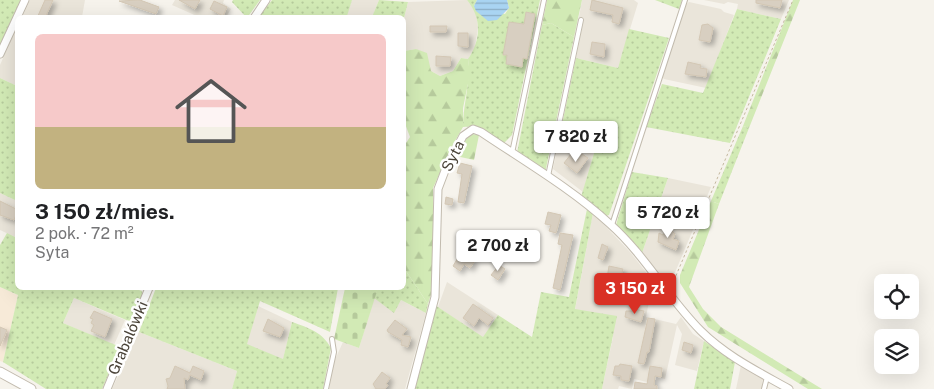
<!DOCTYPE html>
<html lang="pl">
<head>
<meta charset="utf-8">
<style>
	body { margin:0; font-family:"Public Sans",sans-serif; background:#f2f2f2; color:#202124; height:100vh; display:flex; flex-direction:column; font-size:19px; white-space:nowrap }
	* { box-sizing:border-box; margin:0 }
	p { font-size:16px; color:#757577 }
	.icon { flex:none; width:28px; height:28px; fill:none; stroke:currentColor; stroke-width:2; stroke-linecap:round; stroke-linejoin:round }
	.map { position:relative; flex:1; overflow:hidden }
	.panel { position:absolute; left:15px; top:15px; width:391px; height:275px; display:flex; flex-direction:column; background:#fff; border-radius:8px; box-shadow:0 5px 20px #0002 }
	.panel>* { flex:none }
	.fabs { position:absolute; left:874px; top:274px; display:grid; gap:10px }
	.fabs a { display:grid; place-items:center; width:45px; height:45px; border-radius:8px; background:#fff; box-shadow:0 5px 20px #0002; font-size:25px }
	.price { position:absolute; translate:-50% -42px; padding:0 11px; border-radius:5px; background:#fff; color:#222; font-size:16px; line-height:32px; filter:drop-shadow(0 1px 2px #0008) }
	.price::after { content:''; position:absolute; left:50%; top:30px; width:15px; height:11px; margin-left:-8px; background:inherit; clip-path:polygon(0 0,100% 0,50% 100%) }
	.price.active { background:#d93025; color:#fff }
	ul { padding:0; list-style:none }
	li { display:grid; align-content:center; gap:10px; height:265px; padding:0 20px }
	li span { display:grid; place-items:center; height:155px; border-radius:8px; color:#555 }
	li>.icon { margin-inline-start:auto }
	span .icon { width:90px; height:90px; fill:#fffc; stroke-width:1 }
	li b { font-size:21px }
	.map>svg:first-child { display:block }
	.residential { fill:#eae5da }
	.commercial { fill:#f7ead8 }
	.grass { fill:url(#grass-dots) }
	.forest { fill:url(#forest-firs) }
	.cemetery { fill:url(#cemetery-stones) }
	.water { fill:url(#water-rules) }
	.building { fill:#d8cfc1; stroke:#d3c7b4; filter:url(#shadow) }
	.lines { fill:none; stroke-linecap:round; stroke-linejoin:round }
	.service-casing { stroke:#c2bbae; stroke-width:6 }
	.minor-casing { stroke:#c2bbae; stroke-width:9 }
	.tertiary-casing { stroke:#c2bbae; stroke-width:11 }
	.path { stroke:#c4b79f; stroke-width:1; stroke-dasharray:2.5 2.5; stroke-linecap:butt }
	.service { stroke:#fff; stroke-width:4 }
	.minor { stroke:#fff; stroke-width:7 }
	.tertiary { stroke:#fff; stroke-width:9 }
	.labels { text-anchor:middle; stroke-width:5; stroke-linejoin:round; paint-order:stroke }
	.street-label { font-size:15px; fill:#4b4439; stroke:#fff }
</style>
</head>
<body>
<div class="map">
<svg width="934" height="389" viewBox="0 0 934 389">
	<defs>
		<pattern id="grass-dots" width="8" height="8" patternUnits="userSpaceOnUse" patternTransform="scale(1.25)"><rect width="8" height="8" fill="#d2eab5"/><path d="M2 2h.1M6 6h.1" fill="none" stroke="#b6ca9c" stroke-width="1.8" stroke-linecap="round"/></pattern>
		<pattern id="forest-firs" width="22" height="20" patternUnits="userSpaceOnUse" patternTransform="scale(1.25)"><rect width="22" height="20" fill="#d2eab5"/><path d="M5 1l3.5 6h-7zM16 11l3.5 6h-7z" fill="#b6ca9c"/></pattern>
		<pattern id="cemetery-stones" width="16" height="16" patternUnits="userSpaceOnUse" patternTransform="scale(1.25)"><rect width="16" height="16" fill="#d2eab5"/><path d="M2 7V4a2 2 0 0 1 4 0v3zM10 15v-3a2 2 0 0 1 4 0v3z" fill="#b6ca9c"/></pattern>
		<pattern id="water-rules" width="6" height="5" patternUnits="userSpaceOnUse" patternTransform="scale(1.25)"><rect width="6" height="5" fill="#a9d4f2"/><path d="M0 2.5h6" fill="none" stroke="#8caec5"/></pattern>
		<filter id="shadow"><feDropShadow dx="3.5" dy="3.5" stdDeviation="2.5" flood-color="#0004"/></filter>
	</defs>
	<rect width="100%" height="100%" fill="#f6f3ec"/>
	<path class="residential" d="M30,0H85L82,17L22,18Z
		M175,0H224L223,3L231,9L226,17H199L172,5Z
		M352,0H379L372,17L349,18L346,16Z
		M467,0L476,11L478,28L475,48L468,59L461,58L453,71L440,76L431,71L416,49L404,51V18L408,2Z
		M582,0H634L638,3L618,68L576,58L584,18L579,17Z
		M704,0H789L781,19L737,9L738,4L728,2L724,4Z
		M689,2L721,9L724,12L734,15L706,88L664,79L662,77L685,5Z
		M17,26V86L0,78V65Z
		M560,134L597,142L583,192L553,169Z
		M668,178L711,187L671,282L665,281L641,256Z
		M0,193L17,201V238L0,230Z
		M593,213L630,252L653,281L646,317L676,324L681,317L693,334L704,341L697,371L675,365L682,334L677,325L665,379L649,375L647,382L634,379L632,389L619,386L618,389H602L613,337L575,310Z
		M447,282L498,315L483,338L438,307Z
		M74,298L125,320L114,345L63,323Z
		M374,298L394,312L401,300L426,313L405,389H329L333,364L343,342L359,348Z
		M258,306L292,322L283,360L246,344Z
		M139,332L237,371L232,389H112Z
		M741,365L763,378L762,386L767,387V389H736Z"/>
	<path class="commercial" d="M0,287L18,295L3,362L0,361Z"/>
	<path class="grass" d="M0,0H21L0,45Z
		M233,0H260L247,18L232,2Z
		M272,0H352L347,16L349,17H259Z
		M379,0L408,2L404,18L372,17Z
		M467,0H477L474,6L505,14L509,8L507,0H540L512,135L504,143L476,126L463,127C463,104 471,82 468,59C481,40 482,18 467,0Z
		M655,0H682L679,9Z
		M737,9L781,19L730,143L646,127L662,84L703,93Z
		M551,23L574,37L545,173L517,153L542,25Z
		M629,29L669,38L609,215L606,216L581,197L597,143L560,134L576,58L618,68Z
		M0,78L17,86V201L0,193Z
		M743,126L749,128L719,204L711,201Z
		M632,172L668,178L641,256L616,225Z
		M587,209L593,213L575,309L617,316L602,389H414L435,305L483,337L498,315L532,337L541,292L569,297Z
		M7,233L17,238L18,288H133L142,291V296L131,322L74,298L63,323L118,346L119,350L102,389H46L3,362L18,295L0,287V245Z
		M404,268L428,304L426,313L401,300L394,313L374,298L378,288H404Z
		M156,288H338L330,332L260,301L247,344L283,359L292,322C309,328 322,332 331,348L323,389H232L237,371L139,332Z
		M704,341L735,362L730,389H694Z"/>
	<path class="forest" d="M547,0H582L574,37L551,23L542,25Z
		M793,0H800L749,128L743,126Z
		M416,49L427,53L431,71L440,76L453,71L461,58L468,59L470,74L463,108V127L451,148L433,188V288L428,304L404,268V146L410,137L404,121V51Z
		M471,134L479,135L474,160L456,156L464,140Z
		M711,201L719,204L689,287L703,309L721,327L822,389H808L708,327L680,283V275Z"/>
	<path class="cemetery" d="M345,288H378L359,348L334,339Z"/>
	<path class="water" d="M477,0H507L509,8L497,20L488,21L476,11L474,6Z"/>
	<path class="building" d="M45,0H53L45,18H37Z
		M140,0L159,7L156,14L119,1Z
		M179,0H200L195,9Z
		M592,0L623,8L619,24L612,22L613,15L590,10Z
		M756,0H782L780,8L756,3Z
		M214,1L227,7L223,16L210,9Z
		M526,12L535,14L527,59L523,58L522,67L506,64L507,55H503L509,22L524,24Z
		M708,24L713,28L710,42L699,40L702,25Z
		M430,26H447L446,32H430Z
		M458,33H468V47L458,46Z
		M592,42L605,44L604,57L590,54Z
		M436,56L451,57L450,66H436Z
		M688,62L701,65L700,68L707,69L706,77L685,74Z
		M571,154L578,160L582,154L588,158L577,173L564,163Z
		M460,163L472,166L464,203L458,202L462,174L457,173Z
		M446,197L453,199L452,205L445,204Z
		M0,201L18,210L14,220L0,215Z
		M548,212L561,215L556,233L549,231L551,225L545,224Z
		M670,229L675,234L673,239L679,241L676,250L658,242L659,233L663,235L666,230Z
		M560,233L573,235L560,290L553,288L562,245L558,244Z
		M602,244L608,247L603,260L598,258Z
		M459,256L466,261L469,257L475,261L470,268L464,264L460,271L453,266Z
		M499,265L505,269L498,280L491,275Z
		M609,266L623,269L620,281L607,278Z
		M646,281L652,282L648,298L642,297Z
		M473,304L493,318L488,325L479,318L474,326L463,318Z
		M634,309L644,311L641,322L625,317L626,311H633Z
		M94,311L112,319L105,337L91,331L94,325L91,323L93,319L90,318Z
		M648,318L655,319L649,352H647L644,364L638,363Z
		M268,319L284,328L280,337L263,331Z
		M395,320L407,329L402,335L411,337L408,347L401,345L402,340L388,332L387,330Z
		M0,327L7,330L0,346Z
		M684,342L693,345L691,353L682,350Z
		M620,364L632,366L629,381L621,380V376L613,375L615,366H619Z
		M175,366L190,373L193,366L204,371L201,380L190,375L188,380L184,378L185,389H167L168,386L166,379L170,378Z
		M650,366L662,368L661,377L655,376L654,385L657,386V389H634L635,382L647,384Z
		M382,372L390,378L386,384L388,385L385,389H376L373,384Z"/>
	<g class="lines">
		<g class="service-casing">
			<path id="service" d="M512,153L544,0
				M548,176L581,20
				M612,225L685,0
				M326,389L334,352L332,339
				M764,389L767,377"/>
		</g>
		<g class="minor-casing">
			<path id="minor" d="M254,18L266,0
				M0,54L25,0
				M107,389L149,288
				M411,389L435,297L438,189L446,168L463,136L473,129L481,132C524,161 572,189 610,224C645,255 668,298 701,331C726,356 759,372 789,389"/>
		</g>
		<g class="tertiary-casing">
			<path id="tertiary" d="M0,372L31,389"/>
		</g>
		<path class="path" d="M672,285L793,0"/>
		<use href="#service" class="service"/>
		<use href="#minor" class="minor"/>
		<use href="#tertiary" class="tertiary"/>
	</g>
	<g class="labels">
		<g class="street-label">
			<text transform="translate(453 156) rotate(-63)" y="5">Syta</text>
			<text transform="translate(128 338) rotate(-67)" y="5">Grabalówki</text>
		</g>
	</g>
</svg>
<div class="fabs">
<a><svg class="icon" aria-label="locate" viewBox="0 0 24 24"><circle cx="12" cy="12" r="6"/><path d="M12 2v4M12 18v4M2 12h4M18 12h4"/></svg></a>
<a><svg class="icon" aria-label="layers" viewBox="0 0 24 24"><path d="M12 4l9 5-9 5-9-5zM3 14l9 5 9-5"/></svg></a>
</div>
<b class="price" style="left:576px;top:163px">7 820 zł</b>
<b class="price" style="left:668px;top:239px">5 720 zł</b>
<b class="price" style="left:498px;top:272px">2 700 zł</b>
<b class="price active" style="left:635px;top:315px">3 150 zł</b>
<section class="panel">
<ul>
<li><span style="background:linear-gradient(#f6c9c9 60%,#c2b280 0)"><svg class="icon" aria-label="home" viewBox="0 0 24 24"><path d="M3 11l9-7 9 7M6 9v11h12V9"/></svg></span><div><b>3 150 zł/mies.</b><p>2 pok. · 72 m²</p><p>Syta</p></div></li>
</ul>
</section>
</div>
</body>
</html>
